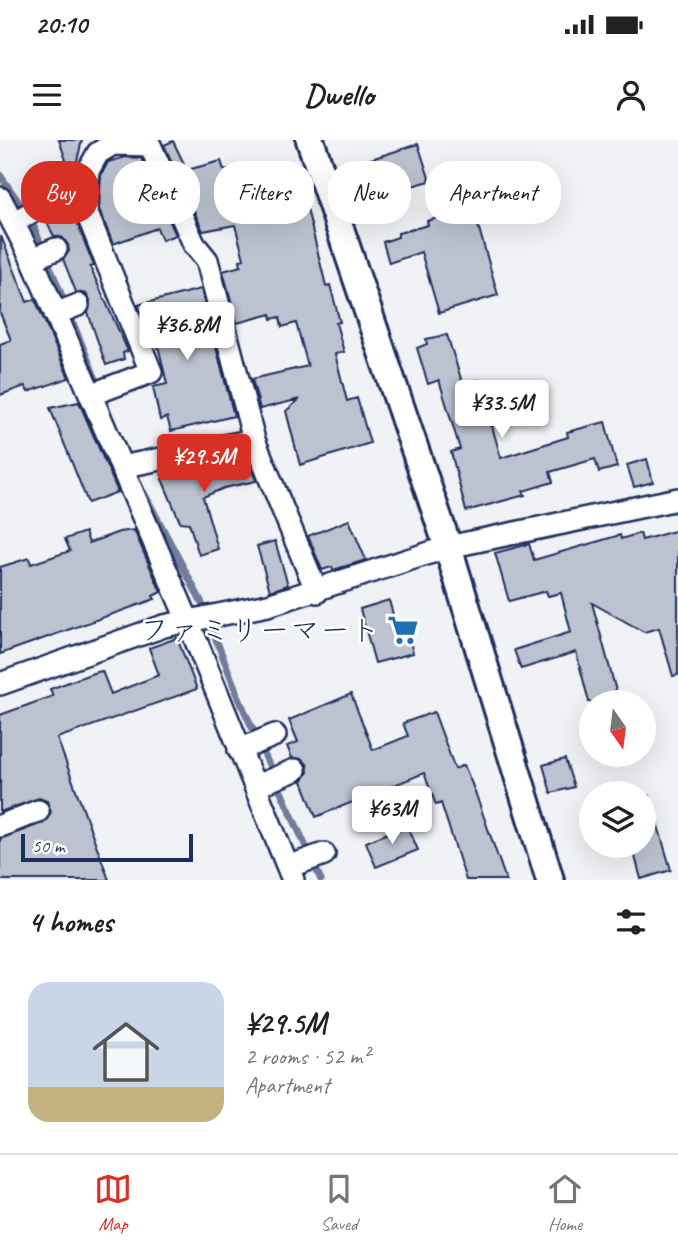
<!DOCTYPE html>
<html lang="en">
<head>
<meta charset="utf-8">
<style>
	body { margin:0; font-family:Caveat,"Klee One",sans-serif; background:#f6f6f6; color:#222; height:100vh; display:flex; flex-direction:column; font-size:26px; white-space:nowrap }
	* { box-sizing:border-box; margin:0 }
	p { font-size:23px; color:#767676 }
	.icon { flex:none; width:38px; height:38px; fill:none; stroke:currentColor; stroke-width:2; stroke-linecap:round; stroke-linejoin:round }
	.map { position:relative; height:740px; overflow:hidden }
	.sheet { display:flex; flex-direction:column; background:#fff; flex:1 }
	.sheet>* { flex:none }
	.guide { position:absolute; left:21px; top:21px; width:637px; height:63px; display:flex; gap:14px }
	.needle { width:46px; rotate:166deg }
	.controls { position:absolute; left:579px; top:550px; display:grid; gap:14px }
	.controls a { display:grid; place-items:center; width:77px; height:77px; border-radius:50%; background:#fff; box-shadow:0 7px 28px #0002; font-size:35px }
	.scale { position:absolute; left:21px; bottom:18px; width:172px; box-sizing:border-box; padding-left:7px; border:4px solid #1b2f5e; border-top:0; font-size:19px; line-height:24px; white-space:nowrap; color:#1b2f5e; -webkit-text-stroke:5px #fff; paint-order:stroke }
	.price { position:absolute; translate:-50% -60px; padding:0 16px; border-radius:7px; background:#fff; color:#222; font-size:23px; line-height:46px; filter:drop-shadow(0 2px 4px #0008) }
	.price::after { content:''; position:absolute; left:50%; top:42px; width:21px; height:16px; margin-left:-10px; background:inherit; clip-path:polygon(0 0,100% 0,50% 100%) }
	.price.active { background:#d93025; color:#fff }
	ul { padding:0; list-style:none }
	li { display:flex; align-items:center; gap:21px; height:175px; padding:0 28px }
	li+li { border-top:2px solid #e0e0e0 }
	li span { display:grid; place-items:center; flex:none; width:196px; height:140px; border-radius:21px; color:#555 }
	li>.icon { margin-inline-start:auto }
	span .icon { width:84px; height:84px; fill:#fffc; stroke-width:1 }
	li b { font-size:30px }
	h2 { display:flex; justify-content:space-between; align-items:center; height:84px; padding:0 28px; font-size:30px }
	.pill { padding:0 24px; border-radius:28px; background:#fff; box-shadow:0 7px 28px #0002; font-size:24px; line-height:63px }
	.pill.active { background:#d93025; color:#fff }
	.status { display:flex; justify-content:space-between; align-items:center; height:49px; padding:0 35px; background:#fff; direction:ltr }
	.status svg { height:19px; fill:currentColor }
	header { display:flex; justify-content:space-between; align-items:center; height:91px; padding:0 28px; background:#fff; font-size:32px; font-weight:600 }
	.dock { display:flex; justify-content:space-around; align-items:center; height:98px; border-top:2px solid #e0e0e0; background:#fff; font-size:19px; color:#767676 }
	.dock a { display:grid; justify-items:center; gap:4px }
	.dock .active { color:#d93025 }
	.map>svg:first-child { display:block }
	.lines { fill:none; stroke-linecap:round; stroke-linejoin:round }
	.stream { stroke:#707c9a; stroke-width:7 }
	.building { fill:#bcc2d0; stroke:#1b2f5e; stroke-width:2 }
	.minor-casing { stroke:#1b2f5e; stroke-width:26 }
	.tertiary-casing { stroke:#1b2f5e; stroke-width:32 }
	.minor { stroke:#fff; stroke-width:21 }
	.tertiary { stroke:#fff; stroke-width:26 }
	.labels { text-anchor:middle; stroke-width:5; stroke-linejoin:round; paint-order:stroke }
	.poi-label { font-size:30px; fill:#1b2f5e; stroke:#fff; text-anchor:end }
</style>
</head>
<body>
<div class="status"><b>20:10</b><svg viewBox="0 0 49 12"><path d="M0 12V9h3v3zM5 12V6h3v6zM10 12V3h3v9zM15 12V0h3v12zM26 1h20v11H26zM47 4h2v5h-2z"/></svg></div>
<header><svg class="icon" aria-label="menu" viewBox="0 0 24 24"><path d="M4 6h16M4 12h16M4 18h16"/></svg>Dwello<svg class="icon" aria-label="person" viewBox="0 0 24 24"><circle cx="12" cy="8" r="4"/><path d="M4 21q1-7 8-7t8 7"/></svg></header>
<div class="map">
<svg width="678" height="740" viewBox="0 0 678 740">
	<rect width="100%" height="100%" fill="#f1f2f5"/>
	<filter id="ink" filterUnits="userSpaceOnUse"><feTurbulence type="fractalNoise" baseFrequency=".0143" numOctaves="2"/><feDisplacementMap in="SourceGraphic" scale="14" xChannelSelector="R" yChannelSelector="G"/><feConvolveMatrix kernelMatrix="1 2 1 2 8 2 1 2 1" color-interpolation-filters="sRGB"/></filter>
	<g filter="url(#ink)">
		<g class="lines">
			<path class="stream" d="M0,35L31,80L100,249
				M144,353L201,461L241,563L321,740"/>
		</g>
		<path class="building" d="M59,0H82L75,30L74,75L94,126L90,127L128,211L123,213L124,219L106,225L88,173L90,160L86,154L76,152L63,119L69,111L68,105L63,98L54,96L45,79L50,70L49,63L37,56L29,35L67,23Z
			M173,1L187,30L221,21L224,30L253,25L256,49L295,38L299,49L302,48L326,146L330,145L340,182L336,183L344,212L335,214L347,261L357,258L370,303L300,325L286,271L300,259L260,269L252,239L308,226L296,183L282,187L280,177L272,179L271,174L237,183L223,131L241,126L240,120L244,119L235,85L203,91L164,5Z
			M418,4L430,41L374,56L365,21Z
			M126,17L141,18L176,95L162,100L157,88L113,104L99,69L101,35L108,22Z
			M473,68L498,155L439,173L421,112L389,123L383,102L398,97V93L428,85L427,81Z
			M1,96L27,162L35,159L69,238L28,252L25,246L0,255V204L11,200L0,173Z
			M201,149L234,276L171,291L167,277L160,280L153,247L167,244L157,201L153,202L138,165Z
			M447,195L463,245L479,240L501,318L568,297L567,292L605,282L617,327L599,332L595,319L550,332L553,342L523,351L525,355L466,371L451,312L460,309L439,240L428,244L417,208L427,204L426,199Z
			M79,262L118,352L88,363L50,268Z
			M246,315L256,341L224,348L203,357L218,409L199,415L189,383L180,382L162,339L182,328Z
			M647,319L653,342L634,347L627,325Z
			M349,380L366,420L333,430L332,427L322,430L308,396Z
			M134,390L161,452L153,456L155,459L0,514V427L29,418L31,424L70,411L65,399L85,392L89,403L119,392Z
			M678,390V535L673,536L659,488L644,492L592,463L619,562H589L576,512L521,529L514,510L571,492L561,453L548,456L546,451L509,461L495,413L529,404L534,420L620,395L621,399L640,393L642,400Z
			M275,401L288,445L270,451L257,406Z
			M389,460L397,490L406,487L413,513L375,523L360,469Z
			M177,498L197,549L57,598L109,740H0V699L43,683L51,672L47,661L39,658L0,672V575L53,556L50,549L93,533L102,531L111,554L159,535L149,508Z
			M351,554L373,610L408,596L403,583L434,572L455,629L464,625L474,649L506,740H466L441,663L436,665L424,633L316,677L302,641L308,632L307,624L302,619L292,618L287,606L298,602L289,580Z
			M565,619L574,647L551,653L543,625Z
			M644,655H649L671,730L641,739L632,705H644Z
			M407,685L418,710L376,727L366,702Z"/>
		<g class="lines">
			<g class="minor-casing">
				<path id="minor" d="M112,0L113,4L150,5L194,104L207,120L254,300L317,452
					M0,58L32,119L188,481L293,740
					M13,83L37,69
					M32,119L56,109
					M55,174L78,165
					M90,255L151,232L86,71L88,31L98,13L113,4
					M121,327L254,300
					M0,544L164,486L268,465L448,407L678,359
					M239,610L275,595
					M256,646L295,630
					M0,686L38,671
					M288,727L324,714"/>
			</g>
			<g class="tertiary-casing">
				<path id="tertiary" d="M310,0L448,407L550,740"/>
			</g>
			<use href="#minor" class="minor"/>
			<use href="#tertiary" class="tertiary"/>
		</g>
	</g>
	<defs>
		<g id="supermarket-bare" transform="scale(2.415)"><path d="M-6-5.5h2.5l.6 2H6L4.5 2H-2.5L-4.4-4H-6ZM-1.5 3.2a1.3 1.3 0 1 0 .1 0ZM3 3.2a1.3 1.3 0 1 0 .1 0Z" fill="#1f6fb2" stroke="#fff" stroke-width="2.5" paint-order="stroke"/></g>
	</defs>
	<g fill-rule="evenodd">
		<use href="#supermarket-bare" x="403" y="490"/>
	</g>
	<g class="labels">
		<g class="poi-label">
			<text x="380" y="500">ファミリーマート</text>
		</g>
	</g>
</svg>
<div class="controls">
<a><svg class="needle" viewBox="-14 -14 28 28"><path d="M0-13l5 13h-10z" fill="#e53935"/><path d="M0 13l5-13h-10z" fill="#767676"/></svg></a>
<a><svg class="icon" aria-label="layers" viewBox="0 0 24 24"><path d="M12 4l9 5-9 5-9-5zM3 14l9 5 9-5"/></svg></a>
</div>
<div class="scale">50 m</div>
<b class="price" style="left:187px;top:222px">¥36.8M</b>
<b class="price" style="left:502px;top:300px">¥33.5M</b>
<b class="price active" style="left:204px;top:354px">¥29.5M</b>
<b class="price" style="left:392px;top:706px">¥63M</b>
<div class="guide">
<a class="pill active">Buy</a>
<a class="pill">Rent</a>
<a class="pill">Filters</a>
<a class="pill">New</a>
<a class="pill">Apartment</a>
</div>
</div>
<section class="sheet">
<h2>4 homes<svg class="icon" aria-label="filters" viewBox="0 0 24 24"><path d="M4 7h16M4 17h16"/><circle cx="9" cy="7" r="2"/><circle cx="15" cy="17" r="2"/></svg></h2>
<ul>
<li><span style="background:linear-gradient(#c9d6e8 75%,#c2b280 0)"><svg class="icon" aria-label="home" viewBox="0 0 24 24"><path d="M3 11l9-7 9 7M6 9v11h12V9"/></svg></span><div><b>¥29.5M</b><p>2 rooms · 52 m²</p><p>Apartment</p></div></li>
</ul>
</section>
<nav class="dock">
<a class="active"><svg class="icon" aria-label="map" viewBox="0 0 24 24"><path d="M3 6l6-2 6 2 6-2v14l-6 2-6-2-6 2zM9 4v14M15 6v14"/></svg>Map</a>
<a><svg class="icon" aria-label="saved" viewBox="0 0 24 24"><path d="M7 4h10v16l-5-4-5 4z"/></svg>Saved</a>
<a><svg class="icon" aria-label="home" viewBox="0 0 24 24"><path d="M3 11l9-7 9 7M6 9v11h12V9"/></svg>Home</a>
</nav>
</body>
</html>
